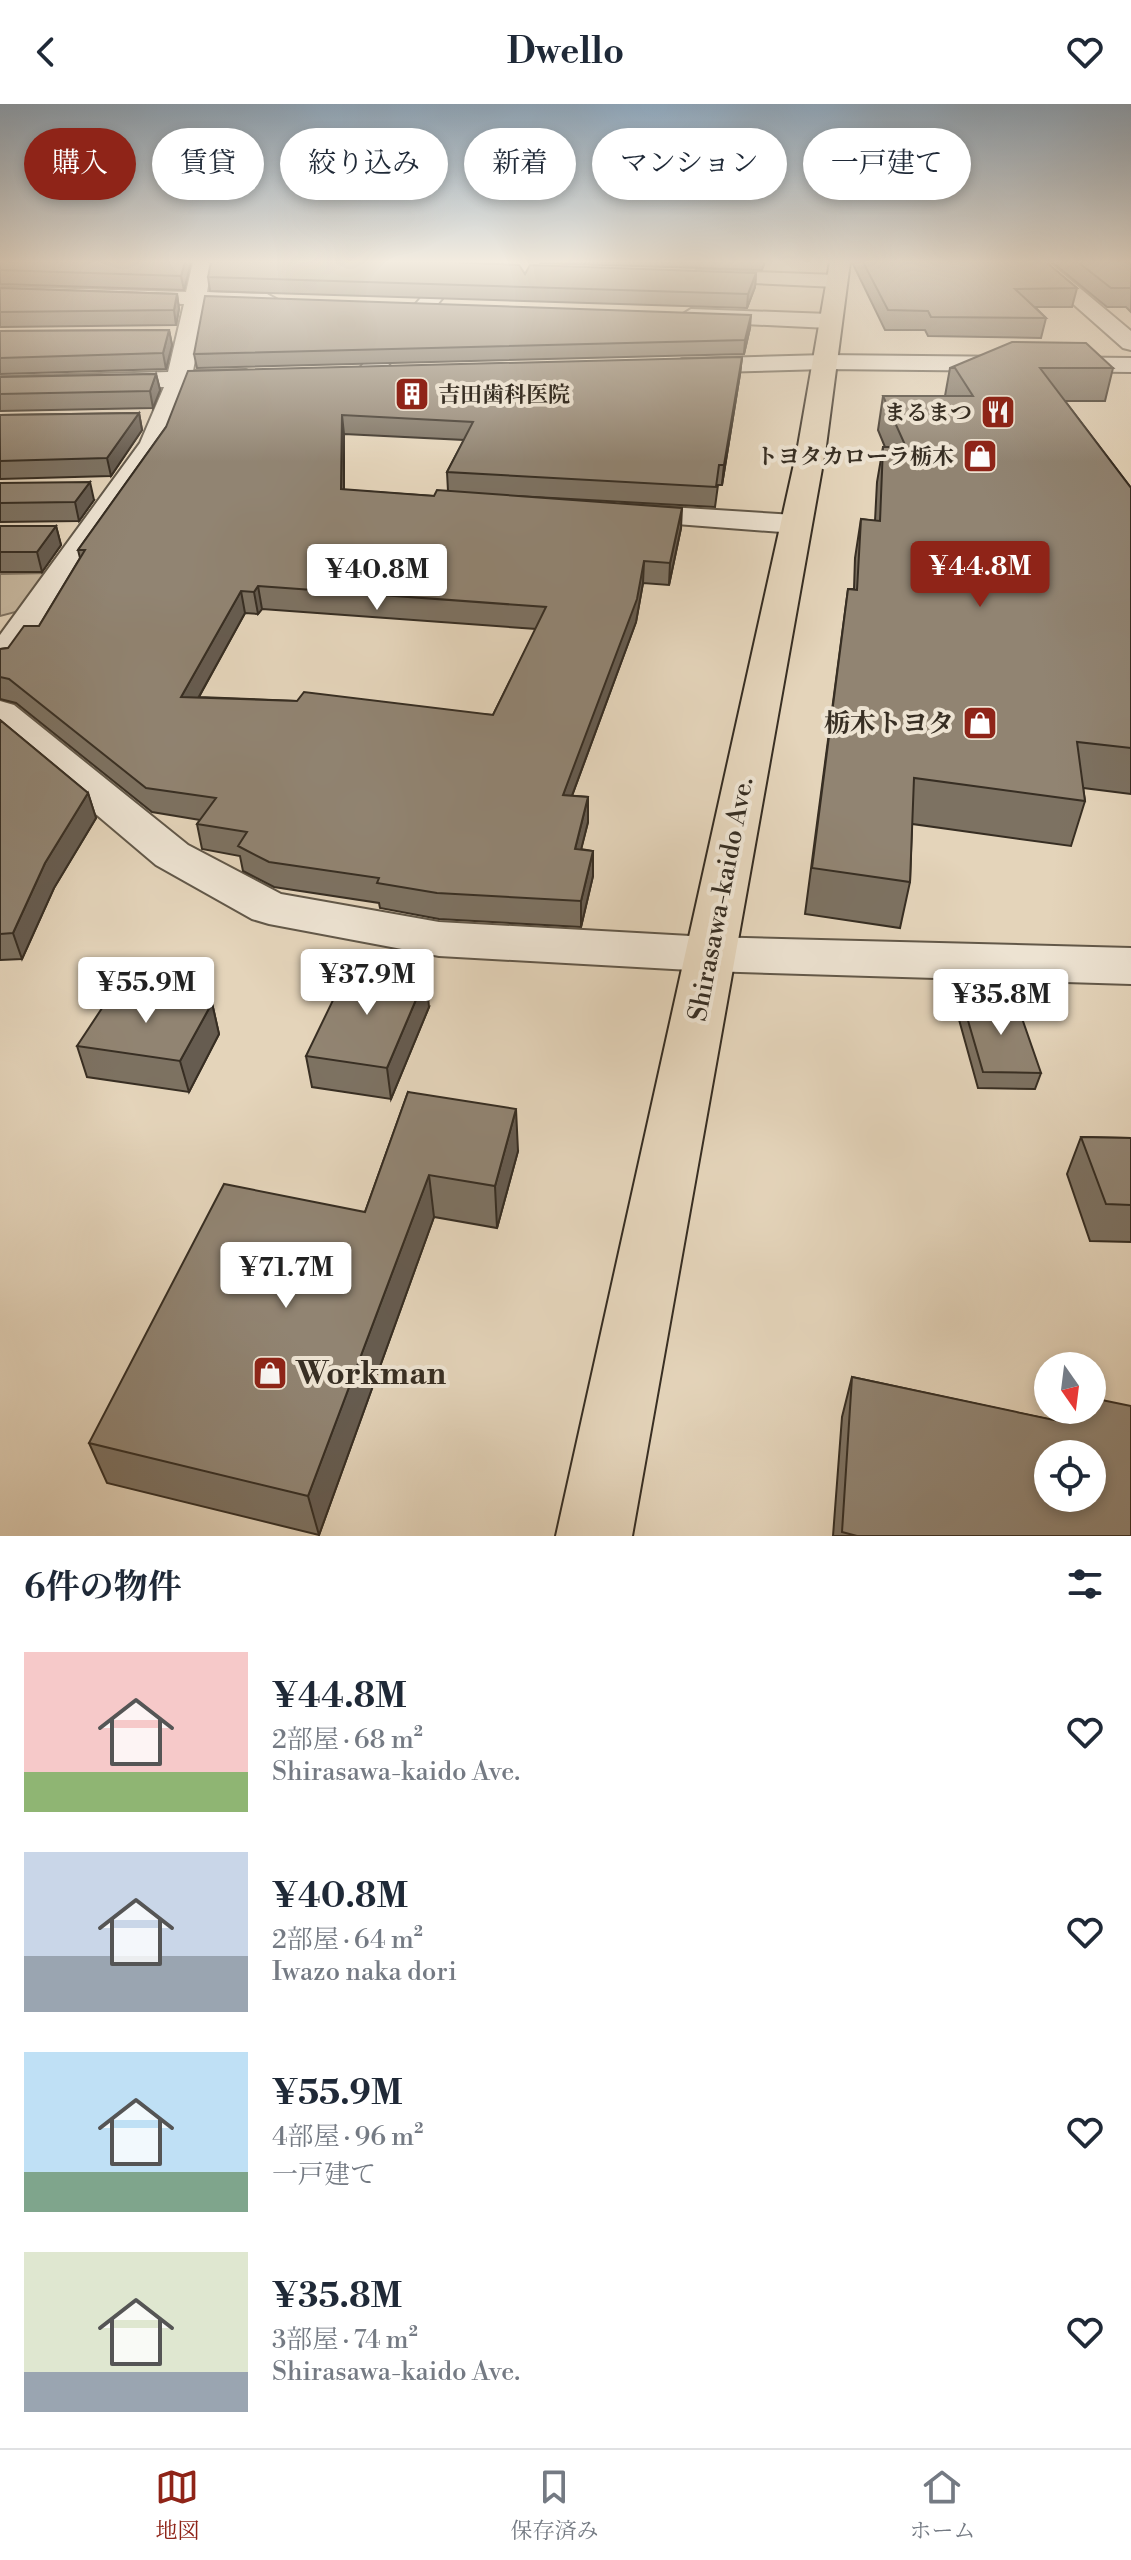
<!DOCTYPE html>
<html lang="ja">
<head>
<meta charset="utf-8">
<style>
	body { margin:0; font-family:"Libre Bodoni","Noto Serif JP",serif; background:#f6f6f7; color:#1f2937; height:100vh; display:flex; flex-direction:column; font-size:30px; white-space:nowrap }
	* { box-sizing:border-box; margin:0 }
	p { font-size:26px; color:#747a83 }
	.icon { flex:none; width:44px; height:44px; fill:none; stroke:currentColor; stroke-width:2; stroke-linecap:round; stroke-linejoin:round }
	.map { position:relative; height:1432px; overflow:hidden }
	.sheet { display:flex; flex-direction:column; background:#fff; flex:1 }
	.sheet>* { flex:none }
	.banner { position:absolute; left:24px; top:24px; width:1084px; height:72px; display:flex; gap:16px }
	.needle { width:52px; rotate:166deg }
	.controls { position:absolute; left:1034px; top:1248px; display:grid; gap:16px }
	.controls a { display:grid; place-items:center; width:72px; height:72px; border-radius:50%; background:#fff; box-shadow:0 4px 12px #0003; font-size:40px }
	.price { position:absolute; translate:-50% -68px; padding:0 18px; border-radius:8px; background:#fff; color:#222; font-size:26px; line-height:52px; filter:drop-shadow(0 2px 4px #0008) }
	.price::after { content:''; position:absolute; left:50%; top:48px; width:24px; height:18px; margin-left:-12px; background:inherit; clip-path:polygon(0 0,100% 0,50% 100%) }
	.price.current { background:#8f2418; color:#fff }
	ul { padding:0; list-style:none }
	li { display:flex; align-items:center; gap:24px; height:200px; padding:0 24px }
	li span { display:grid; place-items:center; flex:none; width:224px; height:160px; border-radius:0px; color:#555 }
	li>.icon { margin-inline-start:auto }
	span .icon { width:96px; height:96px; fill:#fffc; stroke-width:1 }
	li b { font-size:34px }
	h2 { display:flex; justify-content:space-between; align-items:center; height:96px; padding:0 24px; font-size:34px }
	.tag { padding:0 28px; border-radius:36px; background:#fff; box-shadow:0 4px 12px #0003; font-size:28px; line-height:72px }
	.tag.current { background:#8f2418; color:#fff }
	header { display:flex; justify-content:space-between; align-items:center; height:104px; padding:0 24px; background:#fff; font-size:36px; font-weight:700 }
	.tabs { display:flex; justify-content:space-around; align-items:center; height:112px; border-top:2px solid #e0e1e3; background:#fff; font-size:22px; color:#747a83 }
	.tabs a { display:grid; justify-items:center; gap:4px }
	.tabs .current { color:#8f2418 }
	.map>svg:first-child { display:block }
	.green { fill:#c7b8a0; stroke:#7f7362; stroke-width:2 }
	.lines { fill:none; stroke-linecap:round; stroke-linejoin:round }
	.minor-casing { stroke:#625849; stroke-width:4 }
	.major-casing { stroke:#372e23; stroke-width:4 }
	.minor { fill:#ede3d2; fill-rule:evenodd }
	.major { fill:#e4d4ba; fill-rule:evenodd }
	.wall { fill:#7d7262; stroke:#372e23; stroke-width:2; fill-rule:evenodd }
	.shaded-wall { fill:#665c50; stroke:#372e23; stroke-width:2 }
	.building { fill:#918472; stroke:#372e23; stroke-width:2; fill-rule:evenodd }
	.labels { text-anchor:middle; stroke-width:8; stroke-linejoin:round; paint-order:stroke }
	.far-poi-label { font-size:22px; font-weight:bold; fill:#372e23; stroke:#ede3d2; text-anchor:end }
	.poi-label { font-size:26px; font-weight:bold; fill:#372e23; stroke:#ede3d2; text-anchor:end }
	.street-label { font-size:26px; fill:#372e23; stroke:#ede3d2 }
	.near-poi-label { font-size:32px; font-weight:bold; fill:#372e23; stroke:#ede3d2; text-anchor:start }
</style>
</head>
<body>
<header><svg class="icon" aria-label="back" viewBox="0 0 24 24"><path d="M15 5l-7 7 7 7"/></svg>Dwello<svg class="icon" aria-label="heart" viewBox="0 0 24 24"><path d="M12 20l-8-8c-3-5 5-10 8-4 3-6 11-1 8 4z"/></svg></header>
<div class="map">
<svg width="1131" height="1432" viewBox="0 0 1131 1432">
	<rect width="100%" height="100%" fill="#e4d4ba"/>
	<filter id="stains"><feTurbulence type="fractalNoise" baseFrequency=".0025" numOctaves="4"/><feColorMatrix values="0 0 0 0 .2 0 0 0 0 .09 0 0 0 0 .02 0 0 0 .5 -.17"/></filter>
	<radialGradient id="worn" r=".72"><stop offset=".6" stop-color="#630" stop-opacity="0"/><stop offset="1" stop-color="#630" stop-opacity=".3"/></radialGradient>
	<path class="green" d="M51,469L27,505L0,512V470Z"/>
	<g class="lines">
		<g class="minor-casing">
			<path id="minor" d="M193,158H212L207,188L267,190L278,196L267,202L205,201L193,267L246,266L258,273L246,280L189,282L167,340L13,565L0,568V531L140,339L164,283L0,287V273L168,268L184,200L0,195V183L186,188Z
				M442,158H461L466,165L377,275H359L356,270L359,265L446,165Z
				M1044,158L1051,160L1131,227V246L1123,244L1037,168L1034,164L1037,160Z
				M698,166L836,171L846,177L836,183L691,176L688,172Z
				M691,205L829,210L840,217L829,224L683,217L680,212Z
				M825,251L1131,254V268L825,265L682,269L670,262L682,255Z
				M622,400L795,411L806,413L811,420L806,427L795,429L611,415L607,409L611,403Z
				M0,597L14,601L188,741L281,790L439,818L708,833L1131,844V880L708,867L439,852L269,820L252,815L156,761L0,629Z"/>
		</g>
		<g class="major-casing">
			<path id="major" d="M830,158H850L826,342L632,1432H556L798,342Z"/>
		</g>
		<use href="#minor" class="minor"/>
		<use href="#major" class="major"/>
	</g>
	<path class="wall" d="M0,158H191L184,186L0,180Z
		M453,158L525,170L756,169L755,183L747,204L210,187L208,173Z
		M540,158H765L762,166L540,159Z
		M852,158H1046L1077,184L1072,203H1035L1046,214L1041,234L928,232L925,226H885Z
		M1052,158H1131V208L1126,203H1107Z
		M0,184L177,190L179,205L176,221L0,223Z
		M750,224L744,250L197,264L194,250Z
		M169,226L172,241L166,265L0,270V227Z
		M742,253L740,270L722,381H718L715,403L516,392L681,424L669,481L643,479L636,518L572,692L588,693V718L581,745L593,747V772L581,823L439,815L380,804L379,799L274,783L243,767L240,752L202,745L197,720L200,716L152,708L16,599L0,595V545L8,544L39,522L80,454L78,446L166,323ZM344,330L464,336L447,368L448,387L434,392L344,386ZM262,505L536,525L493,611L297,597L199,593L245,509L258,510Z
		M950,264H1113L1105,297H1065L1131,384V690L1083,684L1085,697L1071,742L912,720L910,778L900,824L805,810L848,485H854L855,454L861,415L875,417L877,378L883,343H885L878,326L883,292H945Z
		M156,270L160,286L153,304L0,307V273Z
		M139,309L142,326L111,372L0,375V311Z
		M0,379L94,396L79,417L0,418Z
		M0,422H56L61,441L42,468H0Z
		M0,616L88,689L96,714L54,784L22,855L0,856Z
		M962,896L1041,969L1035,985L978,984L958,912Z
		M212,899L219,930L189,988L87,973L77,942Z
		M429,903L391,995L312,983L306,952Z
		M408,988L518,1047L497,1124L434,1113L319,1431L107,1379L89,1339L365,1108Z
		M1081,1033L1131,1034V1138L1090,1137L1067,1070Z
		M852,1273L1052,1316L1057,1306H1092L1131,1432H833L842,1313Z"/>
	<path class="shaded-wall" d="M185,158H191L184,186L181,172Z
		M756,169L755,183L747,204L748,190Z
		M177,190L179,205L176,221L174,206Z
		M751,211L750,224L744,250L745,236Z
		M169,226L172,241L166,265L163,249Z
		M742,253L740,270L722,381L724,361Z
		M156,270L160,286L153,304L150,287Z
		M139,309L142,326L111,372L107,354Z
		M342,311L344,330V406L341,385Z
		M90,378L94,396L79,417L75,398Z
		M682,404L681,424L669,481L670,459Z
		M56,422L61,441L42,468L37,448Z
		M644,457L643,479L636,518L563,716V691Z
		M258,482L262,505L258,510L254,488Z
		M241,487L245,509L186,616L181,593Z
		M88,689L96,714L54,784L22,855L13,829L45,759Z
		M588,693V718L575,770V745Z
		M593,747V772L581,823V797Z
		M426,872L429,903L391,995L387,964Z
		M212,899L219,930L189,988L180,957Z
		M516,1005L518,1047L497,1124L495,1082Z
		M429,1071L434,1113L319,1431L308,1392Z"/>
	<path class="building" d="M0,158H185L181,172L0,166Z
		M211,158H448L519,161L525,170L530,161L756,169L748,190L208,173Z
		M863,158H1046L1077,184L1015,185L1046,214L931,213L928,207L888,206Z
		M1078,158H1131V184H1111Z
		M0,184L177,190L174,206L0,208Z
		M205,192L751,211L745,236L194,250Z
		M169,226L163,249L0,254V227Z
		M1012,238L1086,239L1113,264H1040L1131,384V644L1077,638L1085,697L914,674L910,778L812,764L848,485L857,486L861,415L880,417L883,343H906L883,292H973L955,264H950Z
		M742,253L724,361H719L716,383L447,368L473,318L342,311L341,385L434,392L437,386L682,404L670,459L644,457L637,495L563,691L588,693L575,745L593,747L581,797L437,789L377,779L379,774L269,758L238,742L247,728L197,720L216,694L146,684L9,575L0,573V545L8,544L24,522H39L85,446H78L166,323L188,267ZM258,482L546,503L493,611L304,588L297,597L181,593L241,487L254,488Z
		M156,270L150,287L0,290V273Z
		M139,309L107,354L0,357V311Z
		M90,378L75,398L0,399V379Z
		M0,422H56L37,448H0Z
		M0,616L88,689L45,759L13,829L0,830Z
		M350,861L426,872L387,964L306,952Z
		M114,886L212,899L180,957L77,942Z
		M962,896L1016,897L1041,969L983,968Z
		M408,988L516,1005L495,1082L429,1071L308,1392L89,1339L224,1080L365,1108Z
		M1081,1033L1131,1034V1101L1106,1100Z
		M852,1273L1068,1319L1066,1306H1092V1294L1131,1302V1432H857L842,1428ZM1048,1350H1092V1394H1048Z"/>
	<linearGradient id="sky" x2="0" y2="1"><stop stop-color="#8faac1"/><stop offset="0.44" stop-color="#f3ece0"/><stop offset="1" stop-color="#f3ece0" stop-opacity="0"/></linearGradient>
	<rect width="1131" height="358" fill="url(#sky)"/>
	<defs>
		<g id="building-square" transform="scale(1.8)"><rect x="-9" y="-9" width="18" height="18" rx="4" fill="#8f2418" stroke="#ede3d2"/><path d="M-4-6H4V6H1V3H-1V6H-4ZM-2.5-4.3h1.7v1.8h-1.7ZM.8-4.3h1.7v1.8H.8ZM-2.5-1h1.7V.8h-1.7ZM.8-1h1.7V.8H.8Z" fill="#fff"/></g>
		<g id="restaurant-square" transform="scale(1.8)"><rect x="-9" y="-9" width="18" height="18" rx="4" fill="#8f2418" stroke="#ede3d2"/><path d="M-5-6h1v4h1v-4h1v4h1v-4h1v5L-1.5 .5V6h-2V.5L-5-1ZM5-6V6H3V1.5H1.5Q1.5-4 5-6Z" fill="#fff"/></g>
		<g id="shop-square" transform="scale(1.8)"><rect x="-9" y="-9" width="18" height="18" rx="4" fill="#8f2418" stroke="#ede3d2"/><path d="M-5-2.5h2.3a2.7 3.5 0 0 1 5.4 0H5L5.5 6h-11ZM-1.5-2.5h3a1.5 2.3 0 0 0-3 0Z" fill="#fff"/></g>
	</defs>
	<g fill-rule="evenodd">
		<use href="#building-square" x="412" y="290"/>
		<use href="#restaurant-square" x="998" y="308"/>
		<use href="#shop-square" x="980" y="352"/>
		<use href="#shop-square" x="980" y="619"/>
		<use href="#shop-square" x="270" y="1269"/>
	</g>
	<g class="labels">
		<g class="far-poi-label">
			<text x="438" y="298" text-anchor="start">吉田歯科医院</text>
			<text x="972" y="316">まるまつ</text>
			<text x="954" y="360">トヨタカローラ栃木</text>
		</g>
		<g class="poi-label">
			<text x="954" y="628">栃木トヨタ</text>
		</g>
		<g class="street-label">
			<text transform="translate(720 795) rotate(-79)" y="9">Shirasawa-kaido Ave.</text>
		</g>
		<g class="near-poi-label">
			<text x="296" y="1280">Workman</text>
		</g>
	</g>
	<rect width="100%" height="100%" filter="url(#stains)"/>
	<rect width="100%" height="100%" fill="url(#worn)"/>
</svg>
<div class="controls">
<a><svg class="needle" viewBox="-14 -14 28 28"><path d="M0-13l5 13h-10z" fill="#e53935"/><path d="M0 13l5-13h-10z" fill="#747a83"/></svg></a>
<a><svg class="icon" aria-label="locate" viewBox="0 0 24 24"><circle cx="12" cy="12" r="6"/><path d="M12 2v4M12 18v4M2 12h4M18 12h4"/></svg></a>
</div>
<b class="price current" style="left:980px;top:505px">¥44.8M</b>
<b class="price" style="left:377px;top:508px">¥40.8M</b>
<b class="price" style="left:367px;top:913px">¥37.9M</b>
<b class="price" style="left:146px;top:921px">¥55.9M</b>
<b class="price" style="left:1001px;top:933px">¥35.8M</b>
<b class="price" style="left:286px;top:1206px">¥71.7M</b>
<div class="banner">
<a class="tag current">購入</a>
<a class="tag">賃貸</a>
<a class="tag">絞り込み</a>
<a class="tag">新着</a>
<a class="tag">マンション</a>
<a class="tag">一戸建て</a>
</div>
</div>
<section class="sheet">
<h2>6件の物件<svg class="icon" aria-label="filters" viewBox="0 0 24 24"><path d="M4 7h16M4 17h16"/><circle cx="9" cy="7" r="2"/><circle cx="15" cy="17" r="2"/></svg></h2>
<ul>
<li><span style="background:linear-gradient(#f6c9c9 75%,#8fb573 0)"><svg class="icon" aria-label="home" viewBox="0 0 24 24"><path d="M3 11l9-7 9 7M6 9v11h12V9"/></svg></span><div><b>¥44.8M</b><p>2部屋 · 68 m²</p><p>Shirasawa-kaido Ave.</p></div><svg class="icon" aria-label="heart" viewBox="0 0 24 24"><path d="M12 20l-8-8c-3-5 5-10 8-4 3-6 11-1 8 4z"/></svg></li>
<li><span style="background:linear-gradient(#c9d6e8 65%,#9aa5b1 0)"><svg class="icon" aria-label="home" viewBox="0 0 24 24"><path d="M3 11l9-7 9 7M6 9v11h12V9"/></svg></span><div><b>¥40.8M</b><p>2部屋 · 64 m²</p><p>Iwazo naka dori</p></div><svg class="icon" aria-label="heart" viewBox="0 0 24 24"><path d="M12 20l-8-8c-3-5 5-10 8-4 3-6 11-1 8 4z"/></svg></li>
<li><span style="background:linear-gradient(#bfe0f5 75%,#7fa58c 0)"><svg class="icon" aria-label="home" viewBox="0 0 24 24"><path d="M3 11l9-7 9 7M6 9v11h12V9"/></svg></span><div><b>¥55.9M</b><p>4部屋 · 96 m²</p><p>一戸建て</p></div><svg class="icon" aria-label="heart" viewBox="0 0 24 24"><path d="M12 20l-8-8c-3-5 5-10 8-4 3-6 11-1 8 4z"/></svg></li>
<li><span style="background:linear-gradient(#dfe7d0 75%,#9aa5b1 0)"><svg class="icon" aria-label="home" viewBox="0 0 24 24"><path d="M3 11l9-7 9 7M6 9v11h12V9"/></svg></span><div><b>¥35.8M</b><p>3部屋 · 74 m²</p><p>Shirasawa-kaido Ave.</p></div><svg class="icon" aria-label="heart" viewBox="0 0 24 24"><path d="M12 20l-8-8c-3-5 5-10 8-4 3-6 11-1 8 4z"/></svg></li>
</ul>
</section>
<nav class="tabs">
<a class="current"><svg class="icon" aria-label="map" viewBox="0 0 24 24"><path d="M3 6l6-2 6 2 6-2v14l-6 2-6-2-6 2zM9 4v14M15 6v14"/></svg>地図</a>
<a><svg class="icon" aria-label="saved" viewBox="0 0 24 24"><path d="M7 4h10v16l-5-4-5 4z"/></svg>保存済み</a>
<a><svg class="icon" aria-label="home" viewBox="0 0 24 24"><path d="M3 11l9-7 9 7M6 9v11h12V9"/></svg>ホーム</a>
</nav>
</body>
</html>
